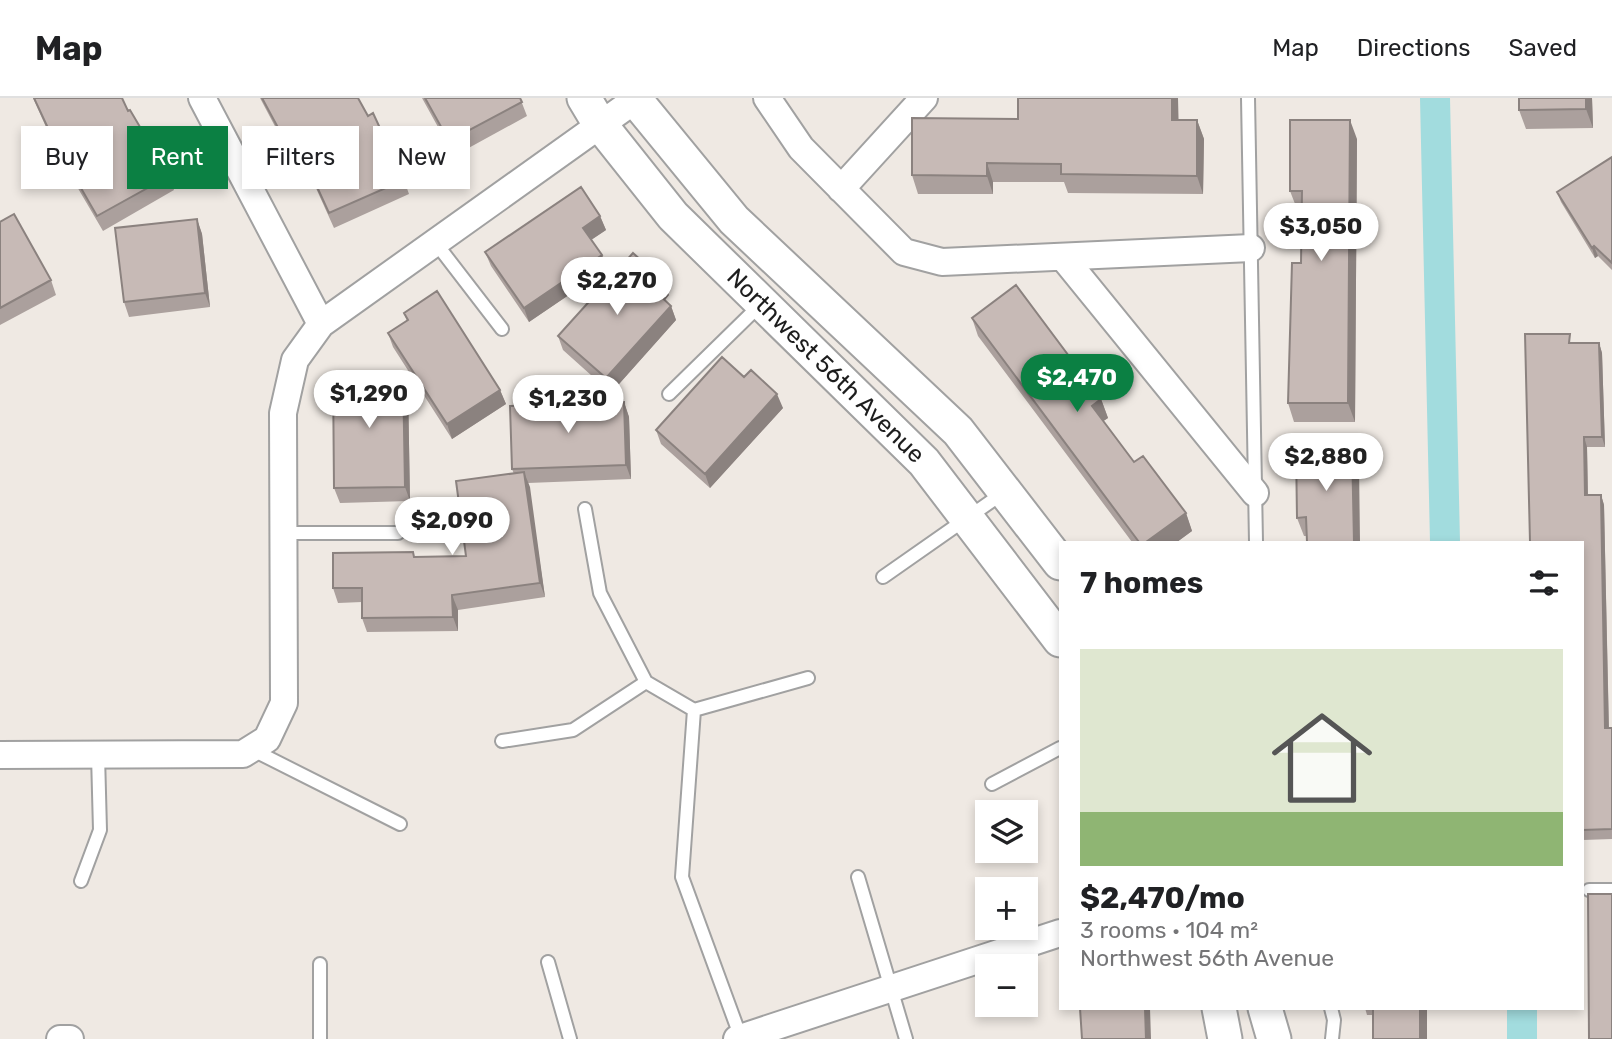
<!DOCTYPE html>
<html lang="en">
<head>
<meta charset="utf-8">
<style>
	body { margin:0; font-family:Rubik,sans-serif; background:#f2f2f2; color:#202124; height:100vh; display:flex; flex-direction:column; font-size:26px; white-space:nowrap }
	* { box-sizing:border-box; margin:0 }
	p { font-size:23px; color:#757577 }
	.icon { flex:none; width:38px; height:38px; fill:none; stroke:currentColor; stroke-width:2; stroke-linecap:round; stroke-linejoin:round }
	.map { position:relative; flex:1; overflow:hidden }
	.sheet { position:absolute; left:1059px; top:443px; width:525px; height:469px; display:flex; flex-direction:column; background:#fff; border-radius:0px; box-shadow:0 4px 10px #0003 }
	.sheet>* { flex:none }
	.hud { position:absolute; left:21px; top:28px; width:665px; height:63px; display:flex; gap:14px }
	.fabs { position:absolute; left:975px; top:702px; display:grid; gap:14px }
	.fabs a { display:grid; place-items:center; width:63px; height:63px; border-radius:0px; background:#fff; box-shadow:0 4px 10px #0003; font-size:35px }
	.price { position:absolute; translate:-50% -60px; padding:0 16px; border-radius:24px; background:#fff; color:#222; font-size:23px; line-height:46px; filter:drop-shadow(0 2px 4px #0008) }
	.price::after { content:''; position:absolute; left:50%; top:42px; width:21px; height:16px; margin-left:-10px; background:inherit; clip-path:polygon(0 0,100% 0,50% 100%) }
	.price.current { background:#0b8043; color:#fff }
	ul { padding:0; list-style:none }
	li { display:grid; align-content:center; gap:14px; height:371px; padding:0 21px }
	li+li { border-top:2px solid #e0e0e0 }
	li span { display:grid; place-items:center; height:217px; border-radius:0px; color:#555 }
	li>.icon { margin-inline-start:auto }
	span .icon { width:126px; height:126px; fill:#fffc; stroke-width:1 }
	li b { font-size:30px }
	h2 { display:flex; justify-content:space-between; align-items:center; height:84px; padding:0 21px; font-size:30px }
	.chip { padding:0 24px; border-radius:0px; background:#fff; box-shadow:0 4px 10px #0003; font-size:24px; line-height:63px }
	.chip.current { background:#0b8043; color:#fff }
	header { display:flex; align-items:center; gap:42px; box-sizing:border-box; height:98px; padding:0 35px; background:#fff; border-bottom:2px solid #e0e0e0 }
	header strong { font-size:33px }
	nav { display:flex; gap:38px; margin-inline-start:auto; font-size:24px }
	.map>svg:first-child { display:block }
	.lines { fill:none; stroke-linecap:round; stroke-linejoin:round }
	.canal { stroke:#a2dcde; stroke-width:30 }
	.service-casing { stroke:#a1a1a1; stroke-width:16 }
	.minor-casing { stroke:#a1a1a1; stroke-width:30 }
	.tertiary-casing { stroke:#a1a1a1; stroke-width:37 }
	.service { stroke:#fff; stroke-width:12 }
	.minor { stroke:#fff; stroke-width:26 }
	.tertiary { stroke:#fff; stroke-width:33 }
	.wall { fill:#aba09d }
	.shaded-wall { fill:#8b827f }
	.building { fill:#c7bab6; stroke:#8b827f; stroke-width:2 }
	.labels { text-anchor:middle; stroke-width:7; stroke-linejoin:round; paint-order:stroke }
	.street-label { font-size:24px; fill:#1d1d1d; stroke:#fff }
</style>
</head>
<body>
<header>
<strong>Map</strong>
<nav><a>Map</a><a>Directions</a><a>Saved</a></nav>
</header>
<div class="map">
<svg width="1612" height="941" viewBox="0 0 1612 941">
	<rect width="100%" height="100%" fill="#efe9e3"/>
	<g class="lines">
		<path class="canal" d="M1435,0L1445,444
			M1522,910V941"/>
		<g class="service-casing">
			<path id="service" d="M1248,0L1256,444
				M435,144L502,231
				M669,296L761,206
				M585,411L600,495L646,584
				M283,435H398
				M883,479L1003,395
				M694,612L682,779L741,940
				M502,643L573,632L646,584L694,612L808,580
				M251,651L400,726
				M992,686L1060,650
				M858,779L906,941
				M81,783L100,732L98,657
				M1589,792H1612
				M548,864L570,941
				M320,866V941
				M1331,910L1334,922L1332,941"/>
		</g>
		<g class="minor-casing">
			<path id="minor" d="M202,0L321,226
				M767,0L801,50L904,154L942,164L1251,150
				M841,91L924,0
				M1063,159L1255,395
				M0,657L243,656L267,641L284,605L283,315L295,262L321,226L635,2
				M60,941H70
				M737,941L1060,835"/>
		</g>
		<g class="tertiary-casing">
			<g id="tertiary">
				<path id="s1" d="M584,0L599,25L673,118L924,364L1060,542"/>
				<path d="M634,0L734,122L958,333L1060,465"/>
				<path d="M1219,910L1225,941"/>
				<path d="M1265,910L1274,941"/>
			</g>
		</g>
		<use href="#service" class="service"/>
		<use href="#minor" class="minor"/>
		<use href="#tertiary" class="tertiary"/>
	</g>
	<path class="wall" d="M33,0H122L128,13L169,78L174,92L103,133L59,58Z
		M260,0H358L404,82L409,96L334,130L296,46L287,51Z
		M422,0H520L527,18L454,58Z
		M1592,0L1593,30L1526,31L1519,12Z
		M1018,21L1197,22L1204,41L1203,96L1068,95L1064,84H993V96H918L912,77Z
		M1357,41L1355,324H1294L1288,305L1301,165L1302,111H1297L1290,93Z
		M1612,59V172L1598,158L1595,160L1561,104L1557,94Z
		M600,118L606,132L591,142L602,157L607,171L529,224L491,168L485,154Z
		M197,121L202,136L210,209L129,219L124,204Z
		M0,124L51,182L56,197L0,227Z
		M669,197L665,202L671,208L676,222L611,295L563,252L558,238Z
		M404,215L500,292L506,306L452,341L393,249L388,235L407,223Z
		M972,220L1101,301L1108,320L1103,323L1134,364L1186,415L1192,433L1177,444H1132L978,238Z
		M1573,245H1599L1602,255L1605,349H1587L1588,397H1601L1604,407L1609,630H1612V741L1583,742L1582,739V444Z
		M744,279L783,310L710,390L661,346L656,332Z
		M408,288L410,403L340,405L334,390Z
		M624,304L629,319L631,381L528,385L545,499L458,512V533L367,534L362,520V504L338,505L333,490L415,459L466,458L514,376L512,371Z
		M1352,348L1359,366L1307,438H1304L1297,420Z
		M1365,910H1427V941H1373V917H1367Z"/>
	<path class="shaded-wall" d="M1172,0H1178L1179,40L1172,22Z
		M1586,0H1592L1593,30L1586,11Z
		M1197,22L1204,41L1203,96L1197,78Z
		M1350,22L1357,41L1355,324L1348,305Z
		M987,65L993,84V96L987,78Z
		M600,118L606,132L588,144L583,130Z
		M197,121L202,136L210,209L205,195Z
		M1594,148L1598,158L1595,160L1592,150Z
		M602,157L607,171L529,224L524,210Z
		M664,183L669,197L660,208L655,193Z
		M671,208L676,222L611,295L606,280Z
		M1599,245L1602,255L1605,349L1602,339Z
		M403,274L408,288L410,403L405,389Z
		M500,292L506,306L452,341L447,326Z
		M777,296L783,310L710,390L705,376Z
		M1101,301L1108,320L1099,326L1092,308Z
		M624,304L629,319L631,381L626,367Z
		M1584,339L1587,349L1588,407L1585,397Z
		M1352,348L1359,366L1360,444H1354Z
		M524,374L530,389L545,499L540,485Z
		M1601,397L1604,407L1609,640L1605,630Z
		M1186,415L1192,433L1177,444H1146Z
		M452,497L458,512V533L453,519Z
		M1145,910H1150L1151,941H1146Z
		M1420,910H1427V941H1420Z"/>
	<path class="building" d="M34,0H122L128,13L130,12L169,78L97,118L54,43Z
		M262,0H358L368,18L373,15L404,82L329,115L291,32L282,37Z
		M425,0H520L522,4L449,43Z
		M1018,0H1172V22H1197V78L1061,76V66L987,65V78L912,77V20L1018,21Z
		M1519,0H1586V11L1519,12Z
		M1290,22H1350L1348,305H1288L1292,165H1301L1302,93H1290Z
		M1612,59V165L1594,148L1592,150L1557,94Z
		M581,89L600,118L583,130L602,157L524,210L485,154Z
		M14,116L51,182L0,210V124Z
		M197,121L205,195L124,204L115,130Z
		M633,155L664,183L655,193L671,208L606,280L558,238Z
		M1016,187L1101,301L1092,308L1134,364L1143,358L1186,415L1146,444H1139L972,220Z
		M437,193L500,292L447,326L388,235L408,222L404,215Z
		M1525,236H1570L1569,245H1599L1602,339H1584L1585,397H1601L1605,630H1612V731L1582,732V444H1530Z
		M722,259L744,279L751,272L777,296L705,376L656,332Z
		M333,274H403L405,389L334,390Z
		M624,304L626,367L512,371L510,308Z
		M1352,348L1354,444H1307L1306,419L1297,420L1296,349Z
		M524,374L540,485L452,497L453,519L362,520V490H333V455L413,454L414,459L466,458L456,383Z
		M1588,796H1612V941H1589Z
		M1080,910H1145L1146,941H1082Z
		M1373,910H1420V941H1373Z"/>
	<g class="labels">
		<g class="street-label">
			<text dy="8" stroke="none"><textPath href="#s1" startOffset="362">Northwest 56th Avenue</textPath></text>
		</g>
	</g>
</svg>
<div class="fabs">
<a><svg class="icon" aria-label="layers" viewBox="0 0 24 24"><path d="M12 4l9 5-9 5-9-5zM3 14l9 5 9-5"/></svg></a>
<a>+</a>
<a>−</a>
</div>
<b class="price" style="left:1321px;top:165px">$3,050</b>
<b class="price" style="left:617px;top:219px">$2,270</b>
<b class="price current" style="left:1077px;top:316px">$2,470</b>
<b class="price" style="left:369px;top:332px">$1,290</b>
<b class="price" style="left:568px;top:337px">$1,230</b>
<b class="price" style="left:1326px;top:395px">$2,880</b>
<b class="price" style="left:452px;top:459px">$2,090</b>
<div class="hud">
<a class="chip">Buy</a>
<a class="chip current">Rent</a>
<a class="chip">Filters</a>
<a class="chip">New</a>
</div>
<section class="sheet">
<h2>7 homes<svg class="icon" aria-label="filters" viewBox="0 0 24 24"><path d="M4 7h16M4 17h16"/><circle cx="9" cy="7" r="2"/><circle cx="15" cy="17" r="2"/></svg></h2>
<ul>
<li><span style="background:linear-gradient(#dfe7d0 75%,#8fb573 0)"><svg class="icon" aria-label="home" viewBox="0 0 24 24"><path d="M3 11l9-7 9 7M6 9v11h12V9"/></svg></span><div><b>$2,470/mo</b><p>3 rooms · 104 m²</p><p>Northwest 56th Avenue</p></div></li>
</ul>
</section>
</div>
</body>
</html>
